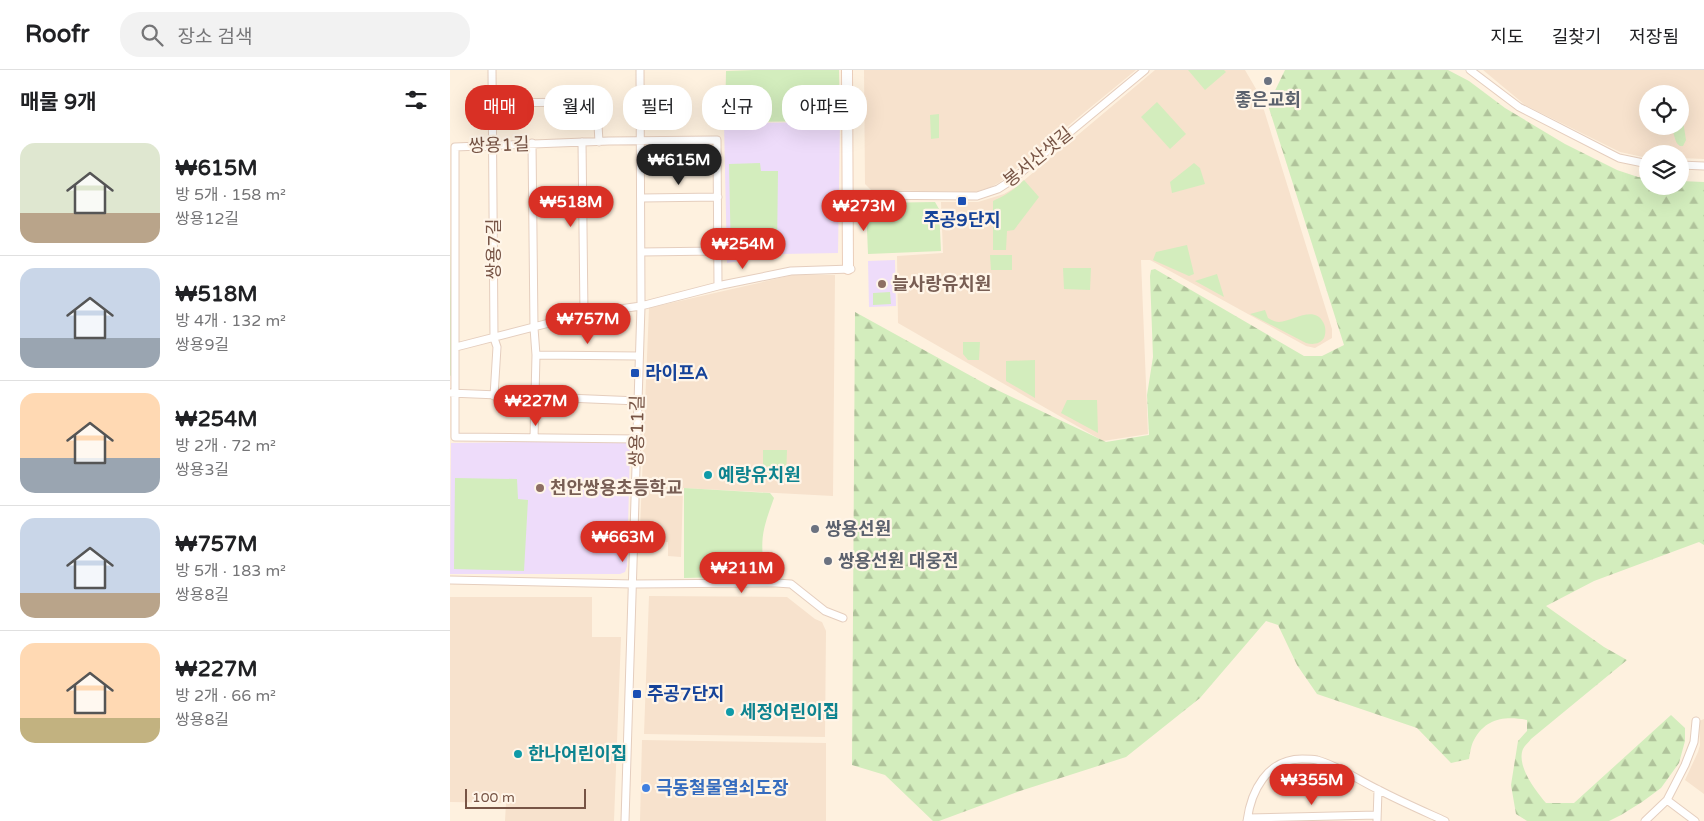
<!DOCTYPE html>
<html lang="ko">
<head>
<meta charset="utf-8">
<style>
	body { margin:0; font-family:"Varela Round","Noto Sans KR",sans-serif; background:#f2f2f2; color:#202124; height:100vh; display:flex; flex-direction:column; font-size:19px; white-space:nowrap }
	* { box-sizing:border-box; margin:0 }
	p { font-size:16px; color:#757577 }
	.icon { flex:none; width:28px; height:28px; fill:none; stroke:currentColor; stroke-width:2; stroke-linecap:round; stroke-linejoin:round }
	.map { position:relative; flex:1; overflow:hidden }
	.panel { display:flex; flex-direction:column; background:#fff; width:450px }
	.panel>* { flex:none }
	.banner { position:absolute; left:15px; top:15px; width:475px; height:45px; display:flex; gap:10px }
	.buttons { position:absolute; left:1189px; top:15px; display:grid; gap:10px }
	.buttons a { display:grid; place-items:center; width:50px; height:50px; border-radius:50%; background:#fff; box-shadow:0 5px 20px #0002; font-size:25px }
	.scale { position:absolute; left:15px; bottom:12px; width:121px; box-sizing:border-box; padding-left:5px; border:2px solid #775445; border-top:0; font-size:14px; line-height:18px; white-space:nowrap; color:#775445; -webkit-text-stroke:4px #fff5e8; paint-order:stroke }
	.price { position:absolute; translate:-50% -42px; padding:0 11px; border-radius:18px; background:#d93025; color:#fff; font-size:16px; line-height:32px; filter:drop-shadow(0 1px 2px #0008) }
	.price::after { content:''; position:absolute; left:50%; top:30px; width:15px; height:11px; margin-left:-8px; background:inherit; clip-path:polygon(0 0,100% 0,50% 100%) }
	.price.current { background:#222; color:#fff }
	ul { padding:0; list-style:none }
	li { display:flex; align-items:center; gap:15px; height:125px; padding:0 20px }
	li+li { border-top:1px solid #e0e0e0 }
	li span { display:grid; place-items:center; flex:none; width:140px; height:100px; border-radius:15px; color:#555 }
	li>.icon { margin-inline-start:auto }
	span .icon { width:60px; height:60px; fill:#fffc; stroke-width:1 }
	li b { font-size:21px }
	h2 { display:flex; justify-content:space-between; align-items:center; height:60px; padding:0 20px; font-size:21px }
	.chip { padding:0 18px; border-radius:20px; background:#fff; box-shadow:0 5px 20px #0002; font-size:18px; line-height:45px }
	.chip.current { background:#d93025; color:#fff }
	header { display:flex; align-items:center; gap:30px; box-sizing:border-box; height:70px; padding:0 25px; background:#fff; border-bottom:1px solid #e0e0e0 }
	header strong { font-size:24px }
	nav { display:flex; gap:28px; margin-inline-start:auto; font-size:18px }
	.search { width:350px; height:45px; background:#f2f2f2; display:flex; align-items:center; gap:12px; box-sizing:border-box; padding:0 18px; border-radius:20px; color:#757577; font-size:19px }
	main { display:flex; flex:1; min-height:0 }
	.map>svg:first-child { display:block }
	.residential { fill:#f7e2cd; fill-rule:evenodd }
	.education { fill:#eedcfa }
	.green { fill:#d3edbd }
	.forest { fill:url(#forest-firs) }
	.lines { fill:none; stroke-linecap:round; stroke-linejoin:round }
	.street-casing { stroke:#e5cebe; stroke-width:9 }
	.secondary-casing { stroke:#ebceba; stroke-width:12 }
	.street { stroke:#fff; stroke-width:7 }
	.secondary { stroke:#fff; stroke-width:10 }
	.worship-dot { fill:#6b7280; stroke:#fff5e8; stroke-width:2 }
	.transit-dot { fill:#1a4fb4; stroke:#fff5e8; stroke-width:2 }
	.education-dot { fill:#8d6e63; stroke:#fff5e8; stroke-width:2 }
	.culture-dot { fill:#0f9aa8; stroke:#fff5e8; stroke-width:2 }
	.shop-dot { fill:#3f7fe0; stroke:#fff5e8; stroke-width:2 }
	.labels { text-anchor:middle; stroke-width:4.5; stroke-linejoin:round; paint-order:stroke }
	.worship-label { font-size:18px; font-weight:bold; fill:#5b616d; stroke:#fff5e8; text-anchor:start }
	.street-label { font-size:18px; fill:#775445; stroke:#fff5e8 }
	.transit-label { font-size:18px; font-weight:bold; fill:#164399; stroke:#fff5e8; text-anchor:start }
	.education-label { font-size:18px; font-weight:bold; fill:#785e54; stroke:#fff5e8; text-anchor:start }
	.culture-label { font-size:18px; font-weight:bold; fill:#0d838f; stroke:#fff5e8; text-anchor:start }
	.shop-label { font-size:18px; font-weight:bold; fill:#366cbe; stroke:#fff5e8; text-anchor:start }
</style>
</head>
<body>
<header>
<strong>Roofr</strong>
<div class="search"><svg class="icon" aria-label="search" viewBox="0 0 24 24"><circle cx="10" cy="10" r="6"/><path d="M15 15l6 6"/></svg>장소 검색</div>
<nav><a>지도</a><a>길찾기</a><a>저장됨</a></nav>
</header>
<main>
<section class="panel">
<h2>매물 9개<svg class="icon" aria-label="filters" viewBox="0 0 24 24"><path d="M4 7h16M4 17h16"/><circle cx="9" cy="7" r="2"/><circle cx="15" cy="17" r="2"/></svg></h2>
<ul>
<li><span style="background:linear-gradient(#dfe7d0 70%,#b9a48a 0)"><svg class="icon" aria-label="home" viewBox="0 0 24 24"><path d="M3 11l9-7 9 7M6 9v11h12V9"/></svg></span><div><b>₩615M</b><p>방 5개 · 158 m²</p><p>쌍용12길</p></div></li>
<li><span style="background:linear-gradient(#c9d6e8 70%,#9aa5b1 0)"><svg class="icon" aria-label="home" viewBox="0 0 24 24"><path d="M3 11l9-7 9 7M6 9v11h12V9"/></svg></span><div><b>₩518M</b><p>방 4개 · 132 m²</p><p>쌍용9길</p></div></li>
<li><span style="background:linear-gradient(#ffd9b3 65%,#9aa5b1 0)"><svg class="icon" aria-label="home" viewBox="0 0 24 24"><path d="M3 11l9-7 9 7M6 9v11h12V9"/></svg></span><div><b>₩254M</b><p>방 2개 · 72 m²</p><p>쌍용3길</p></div></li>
<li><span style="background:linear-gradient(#c9d6e8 75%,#b9a48a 0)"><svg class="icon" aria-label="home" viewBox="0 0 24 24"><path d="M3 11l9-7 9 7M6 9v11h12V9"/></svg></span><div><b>₩757M</b><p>방 5개 · 183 m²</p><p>쌍용8길</p></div></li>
<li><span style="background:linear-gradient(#ffd9b3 75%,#c2b280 0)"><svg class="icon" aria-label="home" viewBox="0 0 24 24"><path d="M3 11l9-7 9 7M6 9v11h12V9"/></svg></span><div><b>₩227M</b><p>방 2개 · 66 m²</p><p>쌍용8길</p></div></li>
</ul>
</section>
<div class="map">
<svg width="1254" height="751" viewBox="0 0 1254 751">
	<defs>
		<pattern id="forest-firs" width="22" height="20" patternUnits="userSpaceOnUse" patternTransform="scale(1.25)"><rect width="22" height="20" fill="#d3edbd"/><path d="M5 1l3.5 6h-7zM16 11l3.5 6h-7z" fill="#b0c39b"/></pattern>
	</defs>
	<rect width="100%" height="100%" fill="#fef1df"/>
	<path class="residential" d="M414,0H686L550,112L539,118L525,122L421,120L415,114Z
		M705,0H795L809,24L882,259V268L865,278L856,276L700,190H691L698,364L653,371L448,253L447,186L493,183L491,132H528L554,124L566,117Z
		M1033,0H1254V89L1230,88V84H1198L1197,87H1193L1170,82L1075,35ZM1198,24H1230V56H1198Z
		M343,205H385L383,426L233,418L231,487L218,486V472H205L203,464L190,458L199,238Z
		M199,526L337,527L365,549L372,552L376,561L375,667L194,664Z
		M0,527H142V567H171L164,751H55L56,733L0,732Z
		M1254,649V724L1235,710L1248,682L1250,675L1249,651Z
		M192,670L376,673V751H190Z"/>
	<path class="education" d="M390,52L388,183L333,184L277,193L274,53Z
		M445,190L446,236L419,237L418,191Z
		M176,371L179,374L180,378L177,496L175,502L170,504H0L1,373Z"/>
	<path class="green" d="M305,0H389L390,51L275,52L276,1Z
		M738,0H774L776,2L755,20Z
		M1230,31L1236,70L1233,76H1230C1223,72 1226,62 1219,56H1230Z
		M707,32L736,64L720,79L691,47Z
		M489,44V68L481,69L480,45Z
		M310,93L311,101H328L327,179L281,188L279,94Z
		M744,93L750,98L755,114L722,123L720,112Z
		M574,110L589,127L564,160L557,161L556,180H543V131C555,126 564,120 574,110Z
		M485,132L489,139L491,181L418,184L416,136L421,133Z
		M0,159L2,305L0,306Z
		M737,175L744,204L739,206L703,190L706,182Z
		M540,185H562V200H541Z
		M613,198H641L640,220L614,219Z
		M767,204L774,227L745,211Z
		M440,222L441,234L423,235V223Z
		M815,240L818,248C821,250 826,252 829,252C843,251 864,235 873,252C876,257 876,263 874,268C870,274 863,275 856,273L800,244Z
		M513,272H530L529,290H518L513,284Z
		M585,290V328L556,311V291Z
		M617,330H647L648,363L611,343Z
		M313,380H337L336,410H313Z
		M5,408L67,409L68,429L78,430L74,501L4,499Z
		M234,418L320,423L324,428C312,461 309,471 316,506L234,508Z"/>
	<path class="forest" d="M835,0H998L1019,11L1055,38L1115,74L1167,100L1188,107L1197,108L1198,116H1230V111L1254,112V475L1249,472L1144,511L1096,536L1154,577L1177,590L1081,669C1079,672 1075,675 1073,679C1066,696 1086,721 1096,733H1124L1221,645L1235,658V671L1229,693L1211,718L1192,732L1171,745L1159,751H1077L1066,744L1061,715L1068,671L1077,661V650C1055,646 1036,648 1024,670C1021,675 1020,683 1019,689L1001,693L967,658L867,624L847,595L828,555L816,551L750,628L676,687L570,721L489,751H483L435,705L402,695L405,242L541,317L656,372L699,365L697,325L703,287L700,206L701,200L705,199L854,286H872L894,275L818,35Z"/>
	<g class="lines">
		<g class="street-casing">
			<path id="street" d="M42,0L44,268L47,277L44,326
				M1020,0L1069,37L1169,88L1198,94
				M43,33L142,32L147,38L149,72
				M132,72L134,244
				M82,73L84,258L86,285L84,368
				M1230,95L1254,96
				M402,125L527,126L548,119L562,110L695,0
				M192,128L268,127
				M191,182L268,181
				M6,277L134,244L191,236L272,215L341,201L401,199
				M86,285L189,286
				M0,323L188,331
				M187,369L5,367V77L159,71L267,70L268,216
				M0,510L183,514L326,513L341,514L375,541L393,548
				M1217,730L1245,751
				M798,748L927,745
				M175,751L191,236L190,0
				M797,751C801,721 817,689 852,689C857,689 862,689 867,690C889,696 908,710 929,720C950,731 973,741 995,751
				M927,751L928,720
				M1195,751L1217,730L1235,695L1244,672L1246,651"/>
		</g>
		<g class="secondary-casing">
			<path id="secondary" d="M397,0L398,199"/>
		</g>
		<use href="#street" class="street"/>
		<use href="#secondary" class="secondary"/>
	</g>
	<g class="worship-dot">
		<circle cx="818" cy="11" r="5"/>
		<circle cx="365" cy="459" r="5"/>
		<circle cx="378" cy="491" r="5"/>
	</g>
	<g class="transit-dot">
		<rect x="507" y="126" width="10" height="10" rx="2.5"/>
		<rect x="180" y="298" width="10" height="10" rx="2.5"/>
		<rect x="182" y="619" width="10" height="10" rx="2.5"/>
	</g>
	<g class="education-dot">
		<circle cx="432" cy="214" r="5"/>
		<circle cx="90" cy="418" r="5"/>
	</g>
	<g class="culture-dot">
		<circle cx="258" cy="405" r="5"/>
		<circle cx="280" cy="642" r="5"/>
		<circle cx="68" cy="684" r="5"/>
	</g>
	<circle class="shop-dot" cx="196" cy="718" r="5"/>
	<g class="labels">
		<g class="worship-label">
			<text x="818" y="36" text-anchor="middle">좋은교회</text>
			<text x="375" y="465">쌍용선원</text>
			<text x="388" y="497">쌍용선원 대웅전</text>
		</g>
		<g class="street-label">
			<text transform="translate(49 75) rotate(-2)" y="6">쌍용1길</text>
			<text transform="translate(588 87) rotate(-39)" y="6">봉서산샛길</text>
			<text transform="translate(44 179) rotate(-90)" y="6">쌍용7길</text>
			<text transform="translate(187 361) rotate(-89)" y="6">쌍용11길</text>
		</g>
		<g class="transit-label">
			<text x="512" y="156" text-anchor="middle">주공9단지</text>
			<text x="195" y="309">라이프A</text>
			<text x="197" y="630">주공7단지</text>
		</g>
		<g class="education-label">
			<text x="442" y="220">늘사랑유치원</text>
			<text x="100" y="424">천안쌍용초등학교</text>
		</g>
		<g class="culture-label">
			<text x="268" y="411">예랑유치원</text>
			<text x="290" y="648">세정어린이집</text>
			<text x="78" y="690">한나어린이집</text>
		</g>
		<g class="shop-label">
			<text x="206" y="724">극동철물열쇠도장</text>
		</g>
	</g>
</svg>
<div class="buttons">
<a><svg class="icon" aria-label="locate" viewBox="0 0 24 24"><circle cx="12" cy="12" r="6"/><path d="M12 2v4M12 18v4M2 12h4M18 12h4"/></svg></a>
<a><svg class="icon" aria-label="layers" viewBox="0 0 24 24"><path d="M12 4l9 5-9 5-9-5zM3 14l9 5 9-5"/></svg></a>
</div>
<div class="scale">100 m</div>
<b class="price current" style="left:229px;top:116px">₩615M</b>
<b class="price" style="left:121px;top:158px">₩518M</b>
<b class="price" style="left:414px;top:162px">₩273M</b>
<b class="price" style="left:293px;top:200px">₩254M</b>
<b class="price" style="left:138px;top:275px">₩757M</b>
<b class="price" style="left:86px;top:357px">₩227M</b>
<b class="price" style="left:173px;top:493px">₩663M</b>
<b class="price" style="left:292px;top:524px">₩211M</b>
<b class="price" style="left:862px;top:736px">₩355M</b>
<div class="banner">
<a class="chip current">매매</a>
<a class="chip">월세</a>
<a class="chip">필터</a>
<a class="chip">신규</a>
<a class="chip">아파트</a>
</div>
</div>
</main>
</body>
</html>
